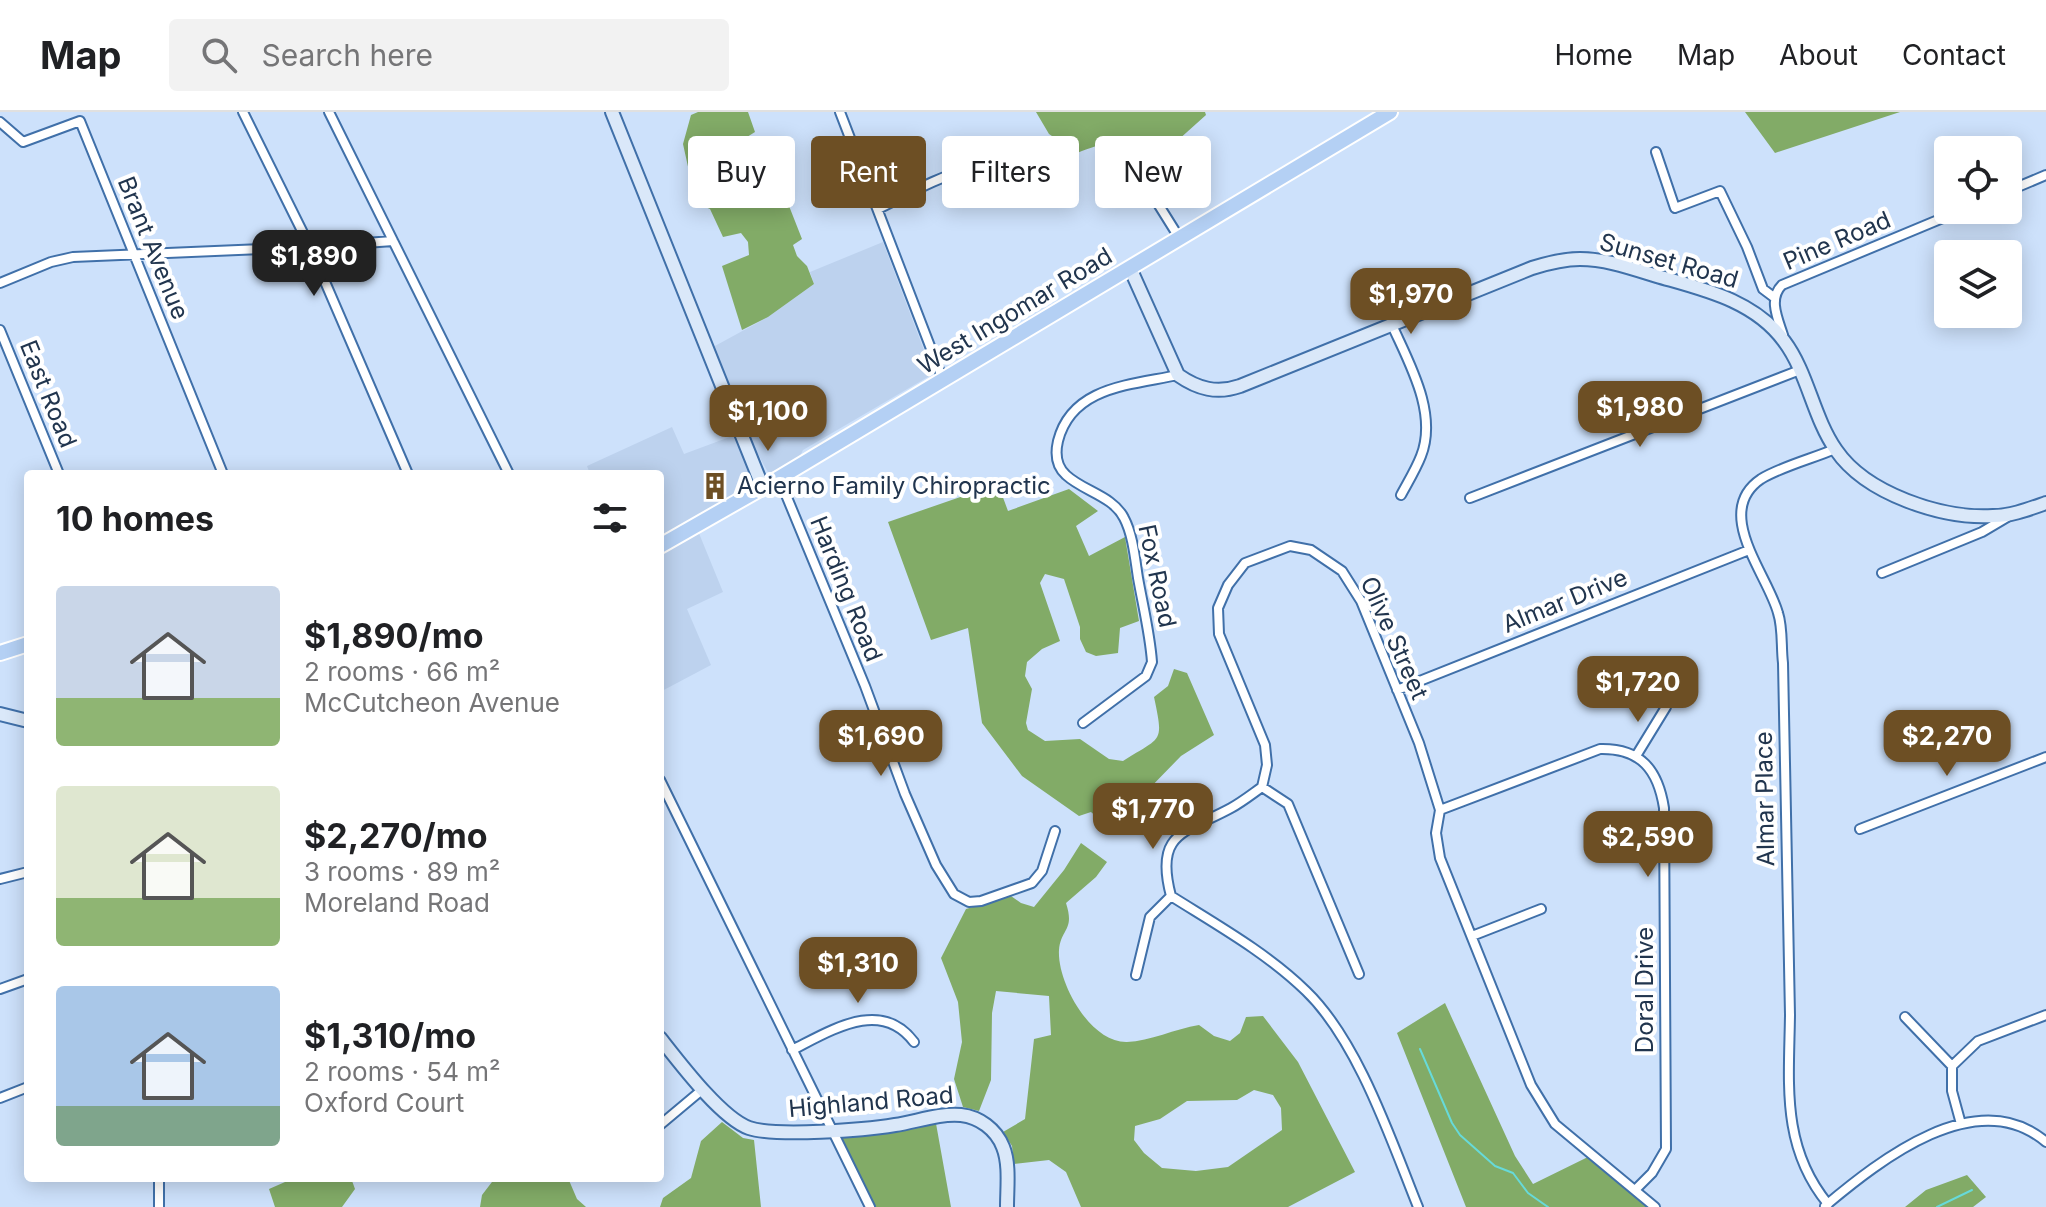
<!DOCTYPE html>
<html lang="en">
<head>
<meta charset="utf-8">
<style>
	body { margin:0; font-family:Inter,sans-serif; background:#f2f2f2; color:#202124; height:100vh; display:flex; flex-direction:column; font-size:30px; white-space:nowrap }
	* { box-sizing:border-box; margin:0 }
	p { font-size:26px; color:#757577 }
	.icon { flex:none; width:44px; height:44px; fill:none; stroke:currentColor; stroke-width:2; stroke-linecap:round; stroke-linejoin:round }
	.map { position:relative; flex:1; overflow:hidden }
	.sheet { position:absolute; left:24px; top:358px; width:640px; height:712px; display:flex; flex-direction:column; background:#fff; border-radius:8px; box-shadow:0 4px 20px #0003 }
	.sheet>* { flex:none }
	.banner { position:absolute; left:688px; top:24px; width:760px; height:72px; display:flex; gap:16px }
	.controls { position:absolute; left:1934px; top:24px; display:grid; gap:16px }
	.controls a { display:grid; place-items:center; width:88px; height:88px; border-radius:8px; background:#fff; box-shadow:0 4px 20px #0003; font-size:40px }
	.price { position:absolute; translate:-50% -68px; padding:0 18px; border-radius:16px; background:#6d4f24; color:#fff; font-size:26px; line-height:52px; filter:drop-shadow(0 2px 4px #0008) }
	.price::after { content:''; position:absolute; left:50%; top:48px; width:24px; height:18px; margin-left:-12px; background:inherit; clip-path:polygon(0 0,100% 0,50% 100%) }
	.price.selected { background:#222; color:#fff }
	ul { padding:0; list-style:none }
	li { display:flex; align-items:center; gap:24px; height:200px; padding:0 32px }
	li span { display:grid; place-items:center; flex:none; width:224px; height:160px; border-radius:8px; color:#555 }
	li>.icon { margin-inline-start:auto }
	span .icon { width:96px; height:96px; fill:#fffc; stroke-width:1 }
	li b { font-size:34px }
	h2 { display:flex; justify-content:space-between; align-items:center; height:96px; padding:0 32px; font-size:34px }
	.pill { padding:0 28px; border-radius:8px; background:#fff; box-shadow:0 4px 20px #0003; font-size:28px; line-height:72px }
	.pill.selected { background:#6d4f24; color:#fff }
	header { display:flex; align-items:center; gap:48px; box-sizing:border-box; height:112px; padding:0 40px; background:#fff; border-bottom:2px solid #e0e0e0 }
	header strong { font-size:38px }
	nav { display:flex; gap:44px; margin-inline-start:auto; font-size:28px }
	.search { width:560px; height:72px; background:#f2f2f2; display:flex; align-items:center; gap:20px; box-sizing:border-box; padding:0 28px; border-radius:8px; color:#757577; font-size:30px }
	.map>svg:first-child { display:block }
	.built { fill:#bdd2ee }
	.forest { fill:#82ab67; fill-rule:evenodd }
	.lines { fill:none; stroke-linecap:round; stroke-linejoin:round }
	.stream { stroke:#67dad9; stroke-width:2 }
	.street-casing { stroke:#4070a9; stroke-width:12 }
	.secondary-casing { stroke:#4070a9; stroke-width:16 }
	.primary-casing { stroke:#fff; stroke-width:18 }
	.street { stroke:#fff; stroke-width:8 }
	.secondary { stroke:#dae8f9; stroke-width:12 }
	.primary { stroke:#b4d0f4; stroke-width:14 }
	.labels { text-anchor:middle; stroke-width:8; stroke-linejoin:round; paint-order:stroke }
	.street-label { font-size:24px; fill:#21354e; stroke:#fff }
	.poi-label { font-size:24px; fill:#21354e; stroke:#fff; text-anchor:start }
</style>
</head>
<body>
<header>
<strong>Map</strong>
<div class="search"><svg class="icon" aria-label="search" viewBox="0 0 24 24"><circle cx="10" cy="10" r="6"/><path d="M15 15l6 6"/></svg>Search here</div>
<nav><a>Home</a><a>Map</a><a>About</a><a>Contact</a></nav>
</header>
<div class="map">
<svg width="2046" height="1095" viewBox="0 0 2046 1095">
	<rect width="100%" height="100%" fill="#cde1fb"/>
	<path class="built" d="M883,130L933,262L803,338L800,344L769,362L749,326L713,235L768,205L814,172L810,160Z
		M672,315L684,342L735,323L755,373L660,428V362H590L587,354Z
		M696,414L723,480L687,497L711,553L660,580V434Z"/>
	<path class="forest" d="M698,0H748L755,20L747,25L757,47L769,43L802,127L793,133L797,144L807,154L814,172L768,205L742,218L722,154L749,143L748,130L741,121L723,125L710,97L696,91L683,32L691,3Z
		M1036,0H1205L1206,3L1177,29C1134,25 1118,25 1077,41L1049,22Z
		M1745,0H1900L1775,41Z
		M998,372L1008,399L1069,377L1098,399L1076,414L1089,444L1125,425L1139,509L1120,516L1118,541L1096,544L1086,540L1080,527V515L1064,467L1045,462L1040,471L1060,529L1042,537L1027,550L1025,564L1032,577L1026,611L1028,618L1045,629L1080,627L1109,647L1123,649C1162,624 1164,632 1154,585L1168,574L1174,557L1187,561L1214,623L1181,644L1143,683L1139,718L1104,711L1091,700L1079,704L1022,664L982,611L968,516L931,528L888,410Z
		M1081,731L1107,750L1096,765L1066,791C1075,819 1061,816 1059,838C1057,870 1090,931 1127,930C1150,929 1175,917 1199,913L1214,924L1230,929L1240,921L1246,905L1263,904L1298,950L1355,1060L1288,1095H1081L1066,1060L1049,1048L1014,1052L1012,1034L1003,1020L1025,1007L1034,927L1051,923L1049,884L996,879L992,901L991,968L979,999L963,995L954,967L962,930L958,890L941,846L966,797L1011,784L1021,791L1034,795L1064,758ZM1254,978L1273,983L1281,996L1282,1018L1228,1055L1196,1059L1162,1056L1144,1041L1134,1028L1135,1014L1160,1007L1187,989L1237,988Z
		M1445,891L1515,1044L1533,1072L1592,1043L1655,1095H1466L1397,921Z
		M935,1006L951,1095H870L832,1018Z
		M722,1010L743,1026L754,1028L761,1095H660L663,1086L691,1066L701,1029Z
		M1967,1063L1986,1085L1973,1095H1905L1926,1078Z
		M285,1066H351L355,1077L342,1095H275L269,1077L285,1070Z
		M495,1066H568L577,1087L586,1095H480L482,1083Z"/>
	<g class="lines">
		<path class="stream" d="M1420,937L1452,1011L1460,1023L1495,1054L1513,1061L1528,1081L1548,1095
			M1937,1095L1972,1078"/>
		<g class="street-casing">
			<path id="street" d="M243,0L310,135L408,362
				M329,0L509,362
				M840,0L943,268
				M0,10L23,30L80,9L223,362
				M1656,40L1675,96L1720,79L1747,135L1763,177L1775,186
				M2008,79L2046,63
				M1155,87L1180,127
				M878,97C915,80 1004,22 1030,78
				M0,171L51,150L73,145L310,135L393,129
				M1392,213C1409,251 1438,301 1421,344C1416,357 1408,370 1401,383
				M0,218L59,362
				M1783,223C1778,207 1768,187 1782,173L1962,98
				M779,366L865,574L905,682L936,753L954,782L969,790L981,789L1032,771L1042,759L1055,719
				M1470,386L1800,258
				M1882,461L1982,420L2009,404
				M1397,578L1749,438
				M1083,611L1146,564L1152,550C1150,522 1143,494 1138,466C1135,447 1133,423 1124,406C1113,384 1083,379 1066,363C1056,354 1055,342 1058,329C1072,274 1132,273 1178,263
				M1636,644L1666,595
				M660,668L870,1095
				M1440,698L1600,637C1641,636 1658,658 1664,696L1666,1037L1652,1061L1635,1078
				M1860,717L2046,645
				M0,767L28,760
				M1171,784C1217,813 1267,841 1306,879C1358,929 1391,1028 1418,1095
				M1472,824L1541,797
				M1359,862L1288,692L1262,675L1267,653L1265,633L1219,522L1218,496L1228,473L1245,451L1290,434L1311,438L1342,459L1361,489L1419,631L1440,698L1436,721L1440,746L1531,973L1555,1012L1655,1095
				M1136,863L1150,805L1171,784C1154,720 1185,721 1231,696C1242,690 1252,682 1262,675
				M0,877L28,867
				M1905,905L1952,954V979L1961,1012
				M792,938C832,918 881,886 914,930
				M1952,954L1978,929L2046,903
				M0,986L28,975
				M660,1013L703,977
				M1828,1092C1781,1035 1789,972 1790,903L1783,551C1781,535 1783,516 1778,501C1768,463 1712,400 1761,367C1780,355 1814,346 1835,337
				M1825,1094C1880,1048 1977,971 2046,1030
				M159,1095V1066"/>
		</g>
		<g class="secondary-casing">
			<path id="secondary" d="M612,0L763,376
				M1130,156L1178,263C1198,277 1217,282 1240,274L1532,156C1548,151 1563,147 1580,147C1606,147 1631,156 1657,164C1702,177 1754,188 1784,229C1808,261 1813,305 1836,338C1866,382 1942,407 1993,404C2011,404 2029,397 2046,391
				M0,602L28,609
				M660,926C679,950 721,1006 749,1016C776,1025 865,1018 895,1013C916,1010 939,1001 961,1003C979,1005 996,1017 1003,1035C1010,1052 1007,1076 1007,1095"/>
		</g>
		<g class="primary-casing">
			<path id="primary" d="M660,434L779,366L1390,0
				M0,541L28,532"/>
		</g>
		<use href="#street" class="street"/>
		<use href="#secondary" class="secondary"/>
		<use href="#primary" class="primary"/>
	</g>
	<defs>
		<g id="building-bare" transform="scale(2.16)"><path d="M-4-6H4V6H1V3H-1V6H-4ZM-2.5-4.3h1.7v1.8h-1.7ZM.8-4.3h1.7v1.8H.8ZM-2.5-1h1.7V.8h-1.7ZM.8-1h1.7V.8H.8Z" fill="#6d4f24" stroke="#fff" stroke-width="2.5" paint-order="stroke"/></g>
	</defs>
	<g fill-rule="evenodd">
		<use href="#building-bare" x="715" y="374"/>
	</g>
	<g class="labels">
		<g class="street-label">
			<text transform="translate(1837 129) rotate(-23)" y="8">Pine Road</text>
			<text transform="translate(153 136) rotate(68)" y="8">Brant Avenue</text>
			<text transform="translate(1669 149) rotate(16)" y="8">Sunset Road</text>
			<text transform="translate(1015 199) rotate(-31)" y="8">West Ingomar Road</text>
			<text transform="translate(48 282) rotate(68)" y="8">East Road</text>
			<text transform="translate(1157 464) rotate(78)" y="8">Fox Road</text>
			<text transform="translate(846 477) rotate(68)" y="8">Harding Road</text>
			<text transform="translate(1565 489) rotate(-22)" y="8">Almar Drive</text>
			<text transform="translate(1394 526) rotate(66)" y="8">Olive Street</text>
			<text transform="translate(1765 687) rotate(-91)" y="8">Almar Place</text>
			<text transform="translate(1645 878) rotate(-90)" y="8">Doral Drive</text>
			<text transform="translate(871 990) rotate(-5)" y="8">Highland Road</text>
		</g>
		<g class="poi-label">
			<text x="737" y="382">Acierno Family Chiropractic</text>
		</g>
	</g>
</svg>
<div class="controls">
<a><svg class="icon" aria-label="locate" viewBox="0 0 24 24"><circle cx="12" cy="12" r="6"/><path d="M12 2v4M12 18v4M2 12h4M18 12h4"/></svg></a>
<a><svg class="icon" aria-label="layers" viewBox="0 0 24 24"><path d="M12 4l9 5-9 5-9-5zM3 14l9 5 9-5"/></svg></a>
</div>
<b class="price selected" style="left:314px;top:186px">$1,890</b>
<b class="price" style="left:1411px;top:224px">$1,970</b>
<b class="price" style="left:1640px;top:337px">$1,980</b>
<b class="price" style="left:768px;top:341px">$1,100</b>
<b class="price" style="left:1638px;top:612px">$1,720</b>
<b class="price" style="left:881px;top:666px">$1,690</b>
<b class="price" style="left:1947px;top:666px">$2,270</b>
<b class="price" style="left:1153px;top:739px">$1,770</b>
<b class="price" style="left:1648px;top:767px">$2,590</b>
<b class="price" style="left:858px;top:893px">$1,310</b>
<div class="banner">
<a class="pill">Buy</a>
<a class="pill selected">Rent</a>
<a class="pill">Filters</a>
<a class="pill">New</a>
</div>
<section class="sheet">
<h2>10 homes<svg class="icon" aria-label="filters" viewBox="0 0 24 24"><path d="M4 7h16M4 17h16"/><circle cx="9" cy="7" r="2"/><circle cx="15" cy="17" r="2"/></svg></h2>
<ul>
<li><span style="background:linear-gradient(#c9d6e8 70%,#8fb573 0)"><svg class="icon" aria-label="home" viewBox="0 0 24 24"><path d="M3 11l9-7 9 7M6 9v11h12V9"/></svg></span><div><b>$1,890/mo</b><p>2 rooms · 66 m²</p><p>McCutcheon Avenue</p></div></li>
<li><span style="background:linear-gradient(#dfe7d0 70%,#8fb573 0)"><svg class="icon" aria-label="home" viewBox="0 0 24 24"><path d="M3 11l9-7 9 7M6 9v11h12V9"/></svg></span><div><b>$2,270/mo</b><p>3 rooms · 89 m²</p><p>Moreland Road</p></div></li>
<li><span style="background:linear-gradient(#a9c7e8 75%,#7fa58c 0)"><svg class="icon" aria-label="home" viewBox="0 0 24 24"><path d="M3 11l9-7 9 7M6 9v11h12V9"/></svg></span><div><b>$1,310/mo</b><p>2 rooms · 54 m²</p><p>Oxford Court</p></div></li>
</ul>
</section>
</div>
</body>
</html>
